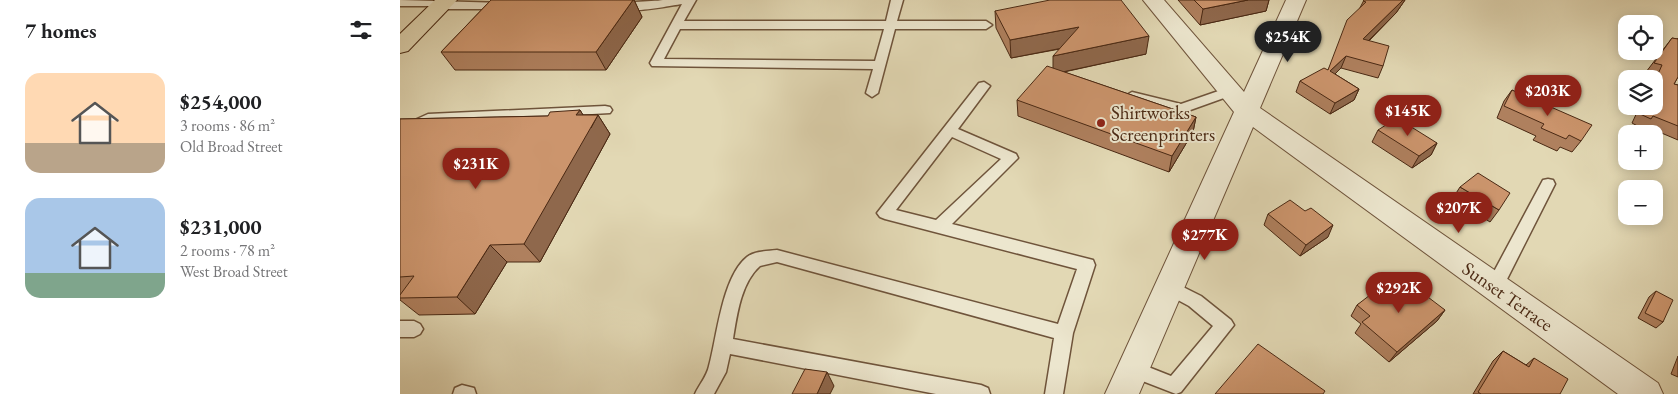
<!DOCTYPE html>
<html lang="en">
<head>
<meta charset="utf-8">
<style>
	body { margin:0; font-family:"EB Garamond",serif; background:#f6f6f6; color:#202124; height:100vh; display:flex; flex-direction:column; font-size:19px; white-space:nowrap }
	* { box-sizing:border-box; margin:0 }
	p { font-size:16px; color:#757577 }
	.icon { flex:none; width:28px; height:28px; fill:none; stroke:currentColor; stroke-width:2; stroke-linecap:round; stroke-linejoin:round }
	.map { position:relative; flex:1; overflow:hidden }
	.drawer { display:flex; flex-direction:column; background:#fff; width:400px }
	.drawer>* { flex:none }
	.fabs { position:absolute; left:1218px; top:15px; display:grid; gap:10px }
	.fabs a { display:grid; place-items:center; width:45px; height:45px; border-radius:10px; background:#fff; box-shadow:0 2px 12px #0003; font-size:25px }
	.price { position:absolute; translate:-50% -42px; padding:0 11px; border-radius:18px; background:#8f2418; color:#fff; font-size:16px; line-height:32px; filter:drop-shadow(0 1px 2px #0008) }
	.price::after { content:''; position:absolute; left:50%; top:30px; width:15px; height:11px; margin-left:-8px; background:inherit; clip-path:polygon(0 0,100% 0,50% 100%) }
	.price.active { background:#222; color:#fff }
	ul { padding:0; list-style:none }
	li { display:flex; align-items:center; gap:15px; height:125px; padding:0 25px }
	li span { display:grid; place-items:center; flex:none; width:140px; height:100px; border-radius:15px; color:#555 }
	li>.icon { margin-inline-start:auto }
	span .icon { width:60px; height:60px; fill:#fffc; stroke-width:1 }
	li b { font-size:21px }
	h2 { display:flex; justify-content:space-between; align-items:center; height:60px; padding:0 25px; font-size:21px }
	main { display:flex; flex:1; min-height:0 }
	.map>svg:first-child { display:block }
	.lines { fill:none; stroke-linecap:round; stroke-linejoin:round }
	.service-casing { stroke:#6f543b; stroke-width:3 }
	.minor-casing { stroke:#6f543b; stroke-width:2 }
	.primary-casing { stroke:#492813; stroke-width:2 }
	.service { fill:#ece6ce; fill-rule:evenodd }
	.minor { fill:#ece6ce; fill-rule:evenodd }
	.primary { fill:#e2d8b4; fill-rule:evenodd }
	.wall { fill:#af805e; stroke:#492813 }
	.shaded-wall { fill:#8f684c; stroke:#492813 }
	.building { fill:#cc956d; stroke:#492813 }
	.poi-dot { fill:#8f2418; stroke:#ece6ce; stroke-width:2 }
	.labels { text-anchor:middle; stroke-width:4; stroke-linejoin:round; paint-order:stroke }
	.poi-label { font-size:19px; fill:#492813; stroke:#ece6ce; text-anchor:start }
	.street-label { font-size:19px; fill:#492813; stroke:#ece6ce }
</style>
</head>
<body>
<main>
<section class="drawer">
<h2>7 homes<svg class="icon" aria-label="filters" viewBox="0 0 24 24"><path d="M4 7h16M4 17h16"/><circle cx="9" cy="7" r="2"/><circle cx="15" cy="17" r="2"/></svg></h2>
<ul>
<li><span style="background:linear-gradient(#ffd9b3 70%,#b9a48a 0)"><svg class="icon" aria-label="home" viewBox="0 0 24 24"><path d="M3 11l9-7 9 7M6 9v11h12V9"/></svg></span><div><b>$254,000</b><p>3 rooms · 86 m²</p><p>Old Broad Street</p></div></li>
<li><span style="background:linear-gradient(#a9c7e8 75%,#7fa58c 0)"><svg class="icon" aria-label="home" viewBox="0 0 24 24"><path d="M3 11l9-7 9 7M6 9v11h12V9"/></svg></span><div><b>$231,000</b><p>2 rooms · 78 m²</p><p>West Broad Street</p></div></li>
</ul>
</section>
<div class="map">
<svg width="1278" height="394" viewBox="0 0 1278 394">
	<rect width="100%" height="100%" fill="#e2d8b4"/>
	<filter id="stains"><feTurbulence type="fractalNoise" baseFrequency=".004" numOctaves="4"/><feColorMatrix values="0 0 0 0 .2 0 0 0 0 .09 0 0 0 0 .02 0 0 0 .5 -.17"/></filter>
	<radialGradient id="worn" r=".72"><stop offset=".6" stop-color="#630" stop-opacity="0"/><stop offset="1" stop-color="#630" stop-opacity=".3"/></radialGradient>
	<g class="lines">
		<g class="service-casing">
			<path id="service" d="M0,0L104,3L110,6L104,9H40L35,6H0Z
				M263,0H296L284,21H486L491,0H503L497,21H586L592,25L586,29H495L478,93L472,97L466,93L473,69L252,66L250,63L282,4C268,6 222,16 211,6C216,1 253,2 263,0ZM280,29H484L475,61L264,59Z
				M584,82L590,86L558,129L616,154L618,158L552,224L693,260L695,265L673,333L663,394H645L654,338L377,262L360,266C341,283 337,314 333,339L581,385L588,388L590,394H536L330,354L326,372L314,394H295C299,385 307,376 309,366C317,337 322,277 347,257C355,251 367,251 377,250L658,324L677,269L485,219L480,217L477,213L579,83ZM552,137L601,159L536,220L496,210Z
				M830,87L835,88L836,91L835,94L782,113L727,99L725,96L732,92L781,104Z
				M205,106L210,107L212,110L210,113L30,123L13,132L0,134V124H6L28,114Z
				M1148,179L1153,180L1155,184L1101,291L1095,293L1089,291L1087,286L1089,281L1143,180Z
				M769,280L801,296L831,320L834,325L781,392L776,394L727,375L724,369L727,363L733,361L771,376L813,326L789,306L763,292L761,287L763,282Z
				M0,321H14L20,324L23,329L20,334L14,337H0Z
				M62,385L74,388L76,394H53L55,388Z"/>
		</g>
		<g class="minor-casing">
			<path id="minor" d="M743,0H764L844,92L886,0H906L860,108L1258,383L1263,394H1218L853,127L739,394H705L834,112Z"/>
		</g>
		<g class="primary-casing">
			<path id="primary" d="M35,0H57L8,51L0,53V34Z"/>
		</g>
		<use href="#service" class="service"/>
		<use href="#minor" class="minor"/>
		<use href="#primary" class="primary"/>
	</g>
	<path class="wall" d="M91,0H234L242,17L206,70H55L41,52Z
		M778,0H869L866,11L800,25Z
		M964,0H1005L996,13L969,41L983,66L978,78L941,68L935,74L959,89L954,100L930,114L896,92L900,81L928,70Z
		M595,11L746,54L664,72L796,117L793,132L769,172L618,116L617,100L653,68L660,49L611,58L596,28Z
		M1272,38L1277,39L1278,38V77L1274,84L1278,85V140L1245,126L1243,129L1232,123L1240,106H1254V79H1252L1254,75L1246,72Z
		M1112,90L1181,141L1172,152L1160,147L1157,151L1133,140L1136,136L1097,118L1104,101Z
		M180,110L183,115H198L210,134L140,262H107L75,314L19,315L0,300V119L148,116Z
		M978,130L1037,143L1031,155L1012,168L972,142Z
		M1060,187L1099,210L1090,222L1053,198Z
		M905,211L928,237L900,256L864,225L868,214Z
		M986,287L1016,295L1045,310L1037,321L989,362L955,333L961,324L951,316L957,305Z
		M1256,291L1263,322L1256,328L1238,318L1249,297Z
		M1103,351L1126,365L1134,358L1160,394H1073L1093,361Z
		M1278,356V377L1271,374Z"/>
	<path class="shaded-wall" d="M233,0H234L242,17L206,70L196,52Z
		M848,0H869L866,11L800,25L803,9Z
		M1003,0H1005L996,13L959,50L963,39Z
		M679,27L678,45L611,58L610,40Z
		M749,36L746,54L653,74V56Z
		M946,56L941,68L926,83L930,71Z
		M959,89L954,100L930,114L935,103Z
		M180,110L191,128L198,115L210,134L140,262L124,244L176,115Z
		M796,117L793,132L769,172L772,156Z
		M1037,143L1031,155L1012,168L1019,156Z
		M933,225L928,237L900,256L906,245Z
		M90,245L107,262L75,314L57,297Z
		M1045,310L1037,321L989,362L997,352Z
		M427,372L434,386L430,394H417Z"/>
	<path class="building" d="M91,0H233L196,52H41Z
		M650,0H721L749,36L653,56L679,27L610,40L595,11Z
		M794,0H848L803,9Z
		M964,0H1003L963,39L989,46L983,66L946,56L930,71L959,89L935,103L900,81L924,68L928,70L947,20L966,2L963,1Z
		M1272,38L1278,39V77L1274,84L1278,85V126L1253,116L1251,119L1240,114L1243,106H1254V83L1262,65L1254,63Z
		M647,66L796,117L772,156L617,100Z
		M1112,90L1192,125L1181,141L1169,135L1166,139L1141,128L1144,124L1104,106Z
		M180,110L176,115H198L124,244L90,245L57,297L0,298V295L14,276L0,277V119L148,116L150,112Z
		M997,118L1037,143L1019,156L978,130Z
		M1078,173L1110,193L1099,210L1060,187Z
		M890,200L905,211L911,208L933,225L906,245L868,214Z
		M996,280L1016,295L1020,291L1045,310L997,352L962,322L970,316L957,305L983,285L986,287Z
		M1256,291L1273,300L1263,322L1245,313Z
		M858,344L925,391L923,394H815Z
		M1103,351L1129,367L1134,358L1168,379L1160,394H1081L1078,392Z
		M405,369L427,372L417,394H392Z"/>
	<circle class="poi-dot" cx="701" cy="123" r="5"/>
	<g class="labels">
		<g class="poi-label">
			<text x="711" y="119">Shirtworks<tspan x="711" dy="22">Screenprinters</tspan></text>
		</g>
		<g class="street-label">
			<text transform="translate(1108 296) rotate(35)" y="7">Sunset Terrace</text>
		</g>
	</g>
	<rect width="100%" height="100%" filter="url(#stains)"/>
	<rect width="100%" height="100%" fill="url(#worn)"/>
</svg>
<div class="fabs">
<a><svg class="icon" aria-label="locate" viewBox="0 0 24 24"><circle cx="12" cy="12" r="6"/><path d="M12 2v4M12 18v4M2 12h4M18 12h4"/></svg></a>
<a><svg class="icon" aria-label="layers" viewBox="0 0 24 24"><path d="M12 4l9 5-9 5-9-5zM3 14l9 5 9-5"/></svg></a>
<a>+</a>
<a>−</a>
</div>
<b class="price active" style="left:888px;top:63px">$254K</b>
<b class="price" style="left:1148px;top:117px">$203K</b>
<b class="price" style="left:1008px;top:137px">$145K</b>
<b class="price" style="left:76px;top:190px">$231K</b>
<b class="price" style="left:1059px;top:234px">$207K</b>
<b class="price" style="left:805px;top:261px">$277K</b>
<b class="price" style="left:999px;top:314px">$292K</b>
</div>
</main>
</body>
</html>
